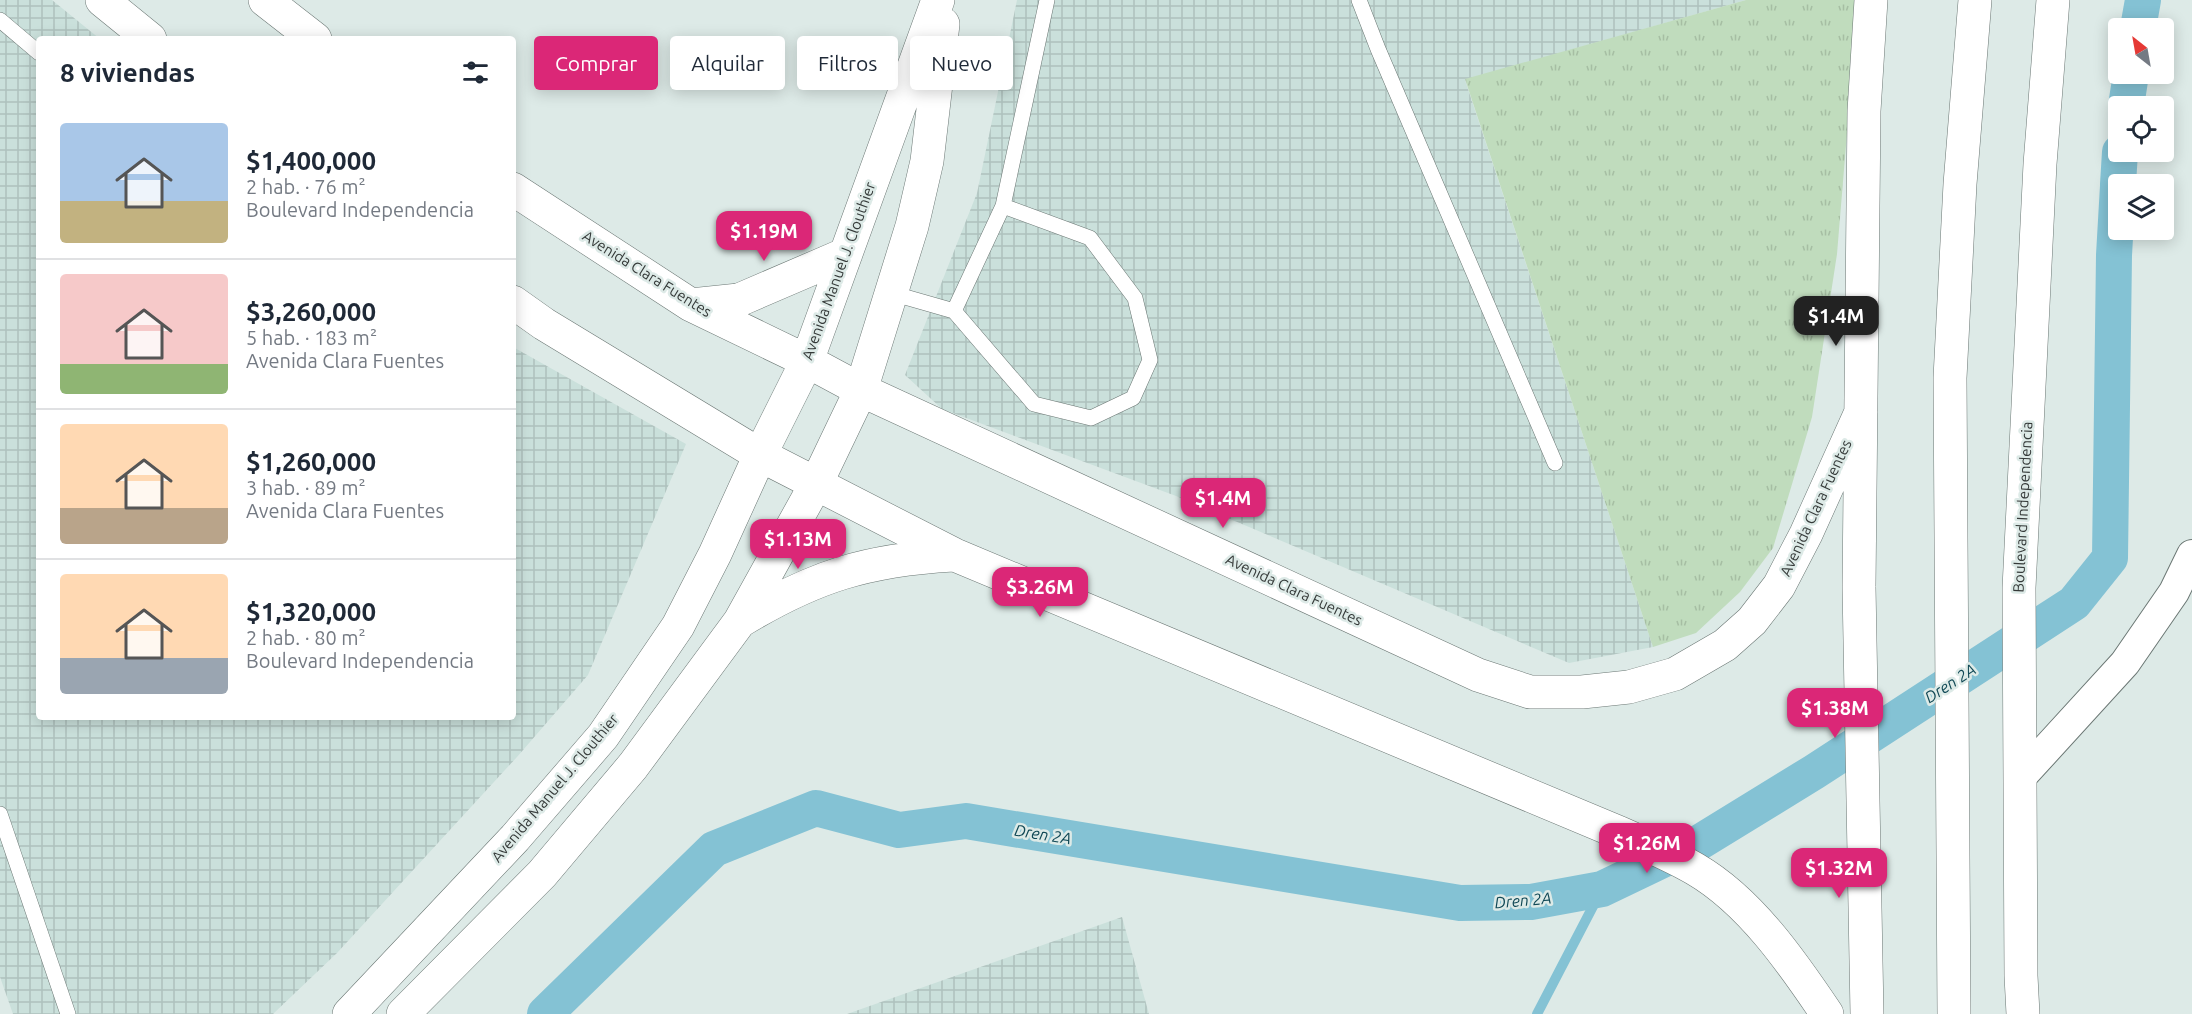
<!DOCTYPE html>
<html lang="es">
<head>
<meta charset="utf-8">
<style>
	body { margin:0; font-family:Ubuntu,sans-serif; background:#f6f6f7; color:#1f2937; height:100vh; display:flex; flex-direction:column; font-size:22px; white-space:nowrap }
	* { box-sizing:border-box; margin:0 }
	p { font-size:20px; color:#747a83 }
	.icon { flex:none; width:33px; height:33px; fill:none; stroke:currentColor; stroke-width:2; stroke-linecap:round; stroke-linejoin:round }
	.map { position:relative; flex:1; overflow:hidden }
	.side { position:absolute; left:36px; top:36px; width:480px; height:684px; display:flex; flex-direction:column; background:#fff; border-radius:6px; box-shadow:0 3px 15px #0003 }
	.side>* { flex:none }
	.top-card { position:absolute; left:534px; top:36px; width:570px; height:54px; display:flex; gap:12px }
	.needle { width:39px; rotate:329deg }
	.buttons { position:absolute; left:2108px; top:18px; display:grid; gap:12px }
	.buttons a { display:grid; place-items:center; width:66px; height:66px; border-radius:6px; background:#fff; box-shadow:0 3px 15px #0003; font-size:30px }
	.price { position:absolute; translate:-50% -51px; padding:0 14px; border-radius:12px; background:#db2777; color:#fff; font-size:20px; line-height:39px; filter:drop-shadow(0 2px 3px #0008) }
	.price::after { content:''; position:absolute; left:50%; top:36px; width:18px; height:14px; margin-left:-9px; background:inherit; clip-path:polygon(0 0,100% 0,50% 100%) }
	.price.selected { background:#222; color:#fff }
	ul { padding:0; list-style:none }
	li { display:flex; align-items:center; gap:18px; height:150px; padding:0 24px }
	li+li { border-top:2px solid #e0e1e3 }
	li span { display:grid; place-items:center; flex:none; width:168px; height:120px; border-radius:6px; color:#555 }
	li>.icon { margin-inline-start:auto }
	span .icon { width:72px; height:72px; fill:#fffc; stroke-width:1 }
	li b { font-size:26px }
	h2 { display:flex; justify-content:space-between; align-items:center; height:72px; padding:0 24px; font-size:26px }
	.chip { padding:0 21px; border-radius:6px; background:#fff; box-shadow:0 3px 15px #0003; font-size:21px; line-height:54px }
	.chip.selected { background:#db2777; color:#fff }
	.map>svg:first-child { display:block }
	.industrial { fill:url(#industrial-grid) }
	.grass { fill:url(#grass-tufts) }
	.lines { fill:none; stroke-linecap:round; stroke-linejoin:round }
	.stream { stroke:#84c2d4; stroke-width:10 }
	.canal { stroke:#84c2d4; stroke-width:36 }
	.lane-casing { stroke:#6b7774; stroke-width:16 }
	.street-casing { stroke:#6b7774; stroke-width:32 }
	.secondary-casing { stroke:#6b7774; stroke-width:34 }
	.highway-casing { stroke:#6b7774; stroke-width:34 }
	.lane { stroke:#fff; stroke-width:15 }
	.street { stroke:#fff; stroke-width:30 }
	.secondary { stroke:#fff; stroke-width:33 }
	.highway { stroke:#fff; stroke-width:33 }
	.labels { text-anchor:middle; stroke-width:5; stroke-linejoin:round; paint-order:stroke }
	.street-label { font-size:15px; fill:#353a39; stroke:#ddeae7 }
	.water-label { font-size:16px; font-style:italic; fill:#104855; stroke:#ddeae7 }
</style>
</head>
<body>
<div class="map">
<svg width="2192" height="1014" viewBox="0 0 2192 1014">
	<defs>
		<pattern id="industrial-grid" width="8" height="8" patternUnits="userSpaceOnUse" patternTransform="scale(1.5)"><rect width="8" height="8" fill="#cae0db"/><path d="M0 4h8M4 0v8" fill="none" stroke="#aec1bd"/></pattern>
		<pattern id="grass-tufts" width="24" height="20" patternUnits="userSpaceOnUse" patternTransform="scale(1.5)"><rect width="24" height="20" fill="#c0dcbd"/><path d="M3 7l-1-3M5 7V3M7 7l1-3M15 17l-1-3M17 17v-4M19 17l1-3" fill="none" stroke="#a6bea3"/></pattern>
	</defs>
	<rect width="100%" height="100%" fill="#ddeae7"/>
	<path class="industrial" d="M0,0H52L100,39H39V717H513V347L686,444L588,675L517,757L337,953L273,1014H13L0,977Z
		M1017,0H1746L1465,80L1653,647L1569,663L1176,496L942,409L905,375L977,193Z
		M1122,917L1149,1014H847Z"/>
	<path class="grass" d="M1746,0H1858L1837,254L1812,417L1773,548L1740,592L1696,633L1653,647L1465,79Z"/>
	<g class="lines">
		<path class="stream" d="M1537,1014L1602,889"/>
		<path class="canal" d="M2138,28L2143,0
			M2126,106L2131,74
			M2118,184L2120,152
			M545,1014L714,849L816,808L899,830L966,821L1460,903L1531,902L1602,889L1700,842L1814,772L2074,603L2110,558L2114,255L2118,186"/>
		<g class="lane-casing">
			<path id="lane" d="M1359,0L1378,49L1555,463
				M0,20L39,53
				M891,293L954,311L1003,206L1047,0
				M954,311L1034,404L1091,418L1133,398L1150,360L1135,298L1090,238L1003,206
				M0,814L68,1014"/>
		</g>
		<g class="street-casing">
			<path id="street" d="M2020,778L2125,663L2174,592L2192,555"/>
		</g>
		<g class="secondary-casing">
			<path id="secondary" d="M102,0L150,39
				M265,0L315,39
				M513,189L691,305L807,361L861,390L1478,675L1530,692H1582L1629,687L1675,674L1725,645L1752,621L1779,586L1806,534L1861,412
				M513,302L544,324L760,455L955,555L1620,833C1645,844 1671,855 1695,869C1750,901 1792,962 1827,1014
				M691,305L739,300L846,254
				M742,620C815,576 867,560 953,555
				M349,1014L515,838L603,736L678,626L715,554L760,455L807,361L938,0
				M403,1014L542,874L633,766L740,621L816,484L861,390L912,226L927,161L943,24
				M1867,1014L1859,587L1864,111L1871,0"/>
		</g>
		<g class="highway-casing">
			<path id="highway" d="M1954,1014L1950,378L1960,184L1975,0
				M2023,1014L2021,976L2019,588L2040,164L2053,0"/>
		</g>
		<use href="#lane" class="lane"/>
		<use href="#street" class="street"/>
		<use href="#secondary" class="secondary"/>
		<use href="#highway" class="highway"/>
	</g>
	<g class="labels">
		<g class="street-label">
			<text transform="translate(839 271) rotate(-70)" y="5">Avenida Manuel J. Clouthier</text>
			<text transform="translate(647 274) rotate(32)" y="5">Avenida Clara Fuentes</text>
			<text transform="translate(2023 507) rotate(-87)" y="5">Boulevard Independencia</text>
			<text transform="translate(1816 508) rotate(-65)" y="5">Avenida Clara Fuentes</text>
			<text transform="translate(1294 590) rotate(25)" y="5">Avenida Clara Fuentes</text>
			<text transform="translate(555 788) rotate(-50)" y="5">Avenida Manuel J. Clouthier</text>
		</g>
		<g class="water-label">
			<text transform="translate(1950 683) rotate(-33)" y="6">Dren 2A</text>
			<text transform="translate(1043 834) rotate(9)" y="6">Dren 2A</text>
			<text transform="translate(1523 900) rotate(-5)" y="6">Dren 2A</text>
		</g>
	</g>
</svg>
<div class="buttons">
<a><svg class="needle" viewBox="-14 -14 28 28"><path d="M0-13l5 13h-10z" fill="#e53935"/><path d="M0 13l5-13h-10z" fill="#747a83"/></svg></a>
<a><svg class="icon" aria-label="locate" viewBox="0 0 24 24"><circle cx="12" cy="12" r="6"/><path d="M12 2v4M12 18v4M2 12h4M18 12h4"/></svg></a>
<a><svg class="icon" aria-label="layers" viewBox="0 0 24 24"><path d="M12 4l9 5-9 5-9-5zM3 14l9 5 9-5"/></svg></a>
</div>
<b class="price" style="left:764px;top:262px">$1.19M</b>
<b class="price selected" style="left:1836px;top:347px">$1.4M</b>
<b class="price" style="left:1223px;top:529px">$1.4M</b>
<b class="price" style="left:798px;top:570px">$1.13M</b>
<b class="price" style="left:1040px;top:618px">$3.26M</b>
<b class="price" style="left:1835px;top:739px">$1.38M</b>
<b class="price" style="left:1647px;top:874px">$1.26M</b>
<b class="price" style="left:1839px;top:899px">$1.32M</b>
<div class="top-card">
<a class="chip selected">Comprar</a>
<a class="chip">Alquilar</a>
<a class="chip">Filtros</a>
<a class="chip">Nuevo</a>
</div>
<section class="side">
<h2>8 viviendas<svg class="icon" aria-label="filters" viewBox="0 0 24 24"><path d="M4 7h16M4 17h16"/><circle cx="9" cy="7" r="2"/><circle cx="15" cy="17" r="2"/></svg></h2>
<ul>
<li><span style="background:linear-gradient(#a9c7e8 65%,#c2b280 0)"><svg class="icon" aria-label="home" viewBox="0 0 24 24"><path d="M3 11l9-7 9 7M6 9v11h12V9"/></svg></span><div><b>$1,400,000</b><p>2 hab. · 76 m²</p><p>Boulevard Independencia</p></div></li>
<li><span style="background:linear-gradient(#f6c9c9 75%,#8fb573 0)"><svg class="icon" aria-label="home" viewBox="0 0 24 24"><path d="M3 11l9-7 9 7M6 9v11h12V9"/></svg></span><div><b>$3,260,000</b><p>5 hab. · 183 m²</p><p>Avenida Clara Fuentes</p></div></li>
<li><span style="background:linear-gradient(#ffd9b3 70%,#b9a48a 0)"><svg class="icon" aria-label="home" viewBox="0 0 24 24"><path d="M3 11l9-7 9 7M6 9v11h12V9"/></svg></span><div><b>$1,260,000</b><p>3 hab. · 89 m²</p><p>Avenida Clara Fuentes</p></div></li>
<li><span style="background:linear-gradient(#ffd9b3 70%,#9aa5b1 0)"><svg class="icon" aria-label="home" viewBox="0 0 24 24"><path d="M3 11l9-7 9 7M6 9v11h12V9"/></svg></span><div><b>$1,320,000</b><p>2 hab. · 80 m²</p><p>Boulevard Independencia</p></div></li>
</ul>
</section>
</div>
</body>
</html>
